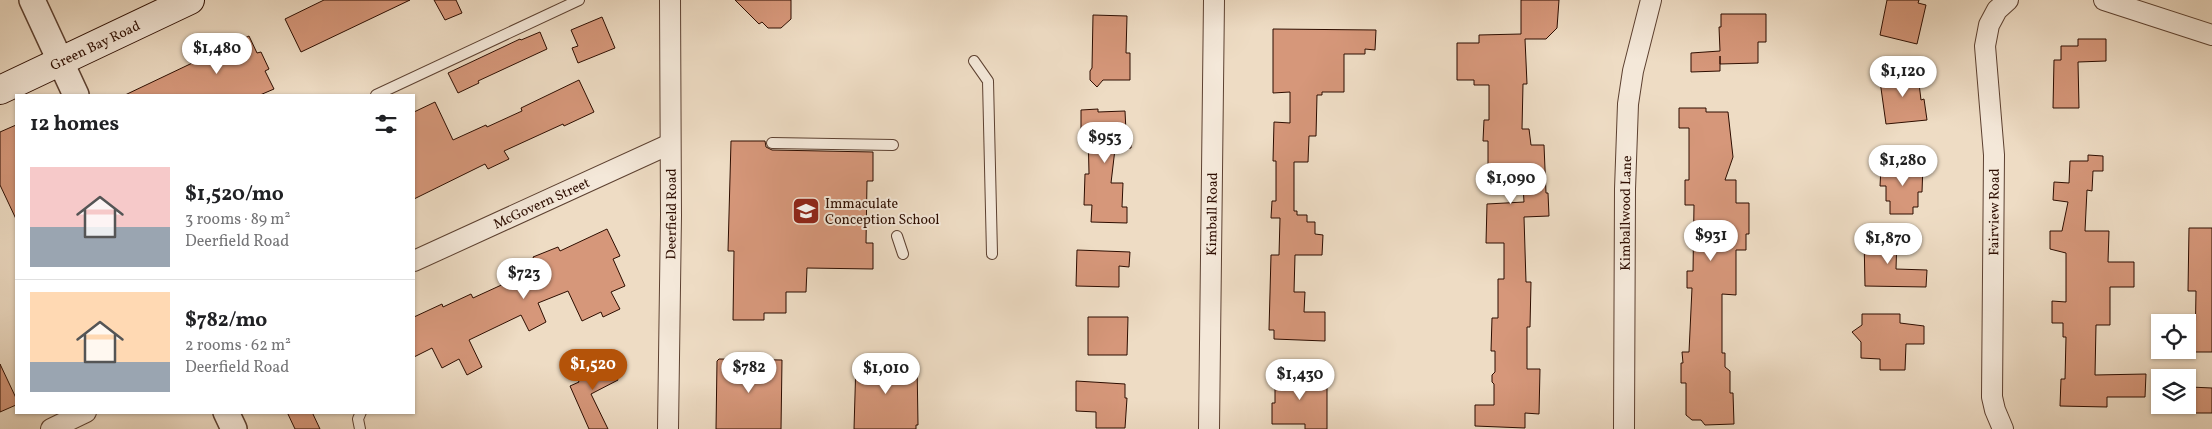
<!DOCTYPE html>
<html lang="en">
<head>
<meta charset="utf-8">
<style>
	body { margin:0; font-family:Vollkorn,serif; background:#f2f2f2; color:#202124; height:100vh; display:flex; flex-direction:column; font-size:19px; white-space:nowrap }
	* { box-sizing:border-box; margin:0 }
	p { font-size:16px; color:#757577 }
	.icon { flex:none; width:28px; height:28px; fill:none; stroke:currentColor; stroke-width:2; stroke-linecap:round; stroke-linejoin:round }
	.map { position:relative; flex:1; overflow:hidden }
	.drawer { position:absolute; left:15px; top:94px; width:400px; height:320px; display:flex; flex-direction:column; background:#fff; border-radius:0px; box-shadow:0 1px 4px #0004 }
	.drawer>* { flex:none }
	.tools { position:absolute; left:2151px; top:314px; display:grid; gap:10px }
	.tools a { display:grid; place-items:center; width:45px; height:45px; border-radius:0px; background:#fff; box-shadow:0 1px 4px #0004; font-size:25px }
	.price { position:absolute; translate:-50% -42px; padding:0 11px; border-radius:18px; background:#fff; color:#222; font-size:16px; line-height:32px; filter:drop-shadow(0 1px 2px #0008) }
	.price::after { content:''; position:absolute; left:50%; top:30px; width:15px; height:11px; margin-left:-8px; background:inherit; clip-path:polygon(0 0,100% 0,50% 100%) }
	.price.active { background:#b45309; color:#fff }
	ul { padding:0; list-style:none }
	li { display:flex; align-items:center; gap:15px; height:125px; padding:0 15px }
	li+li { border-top:1px solid #e0e0e0 }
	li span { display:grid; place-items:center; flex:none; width:140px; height:100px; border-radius:0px; color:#555 }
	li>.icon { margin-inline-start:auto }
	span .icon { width:60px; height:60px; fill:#fffc; stroke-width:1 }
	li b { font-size:21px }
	h2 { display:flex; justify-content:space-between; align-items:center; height:60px; padding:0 15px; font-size:21px }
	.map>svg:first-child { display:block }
	.building { fill:#d6977a; stroke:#2d0d00 }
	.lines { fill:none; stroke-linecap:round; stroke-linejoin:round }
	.service-casing { stroke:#5d4131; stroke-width:12 }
	.minor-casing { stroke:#5d4131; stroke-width:22 }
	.tertiary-casing { stroke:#5d4131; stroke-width:28 }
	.secondary-casing { stroke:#2d0d00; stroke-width:30 }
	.service { stroke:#f4e8d9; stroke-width:10 }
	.minor { stroke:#f4e8d9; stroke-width:20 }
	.tertiary { stroke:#f4e8d9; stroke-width:25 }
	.secondary { stroke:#f4e8d9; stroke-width:28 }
	.labels { text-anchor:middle; stroke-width:4; stroke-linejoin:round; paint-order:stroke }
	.street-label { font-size:14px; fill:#2d0d00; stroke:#f4e8d9 }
	.poi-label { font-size:14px; fill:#2d0d00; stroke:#f4e8d9; text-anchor:start }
</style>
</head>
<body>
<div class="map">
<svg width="2212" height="429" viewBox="0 0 2212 429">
	<rect width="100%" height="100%" fill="#eedcc4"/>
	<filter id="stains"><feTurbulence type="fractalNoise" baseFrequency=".004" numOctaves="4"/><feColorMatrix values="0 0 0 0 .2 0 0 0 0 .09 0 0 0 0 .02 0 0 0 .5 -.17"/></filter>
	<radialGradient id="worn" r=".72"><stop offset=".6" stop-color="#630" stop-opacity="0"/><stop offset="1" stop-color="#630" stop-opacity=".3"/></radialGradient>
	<path class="building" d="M324,0H410L301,52L285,19Z
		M434,0H456L462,13L445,20Z
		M735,0H791V19L781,28H768L762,22L759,24Z
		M1521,0H1559L1557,28L1546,39H1525L1527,84H1523L1522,129H1529L1531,145H1544L1546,193H1548L1549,216L1524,217L1526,282H1531L1530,327H1527V369H1540L1539,414L1525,413V428L1475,426V405H1494V384L1492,382V375L1495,372V351H1491L1492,318H1498V279H1504V243H1486L1487,204L1524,202L1522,170L1488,171V141H1483L1484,120H1489V85H1474V80H1457V43H1479V35L1521,34Z
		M1887,0H1919L1918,3L1926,5L1917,44L1880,35Z
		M1721,14H1766V42H1758V63L1720,64V56V71L1691,72V53L1720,51L1719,27H1721Z
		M1093,15L1127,16L1126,53H1130V80H1103L1097,87L1090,80V71L1092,68Z
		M602,17L615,48L578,63L572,48L578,46L571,30Z
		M1273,29L1376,30L1375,50L1365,49V54H1344V92H1322V95H1317L1316,136H1309L1308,162H1294V211H1297V215H1307V222H1315V234L1323,235L1322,255H1295L1294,292H1305L1304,312H1325V341L1274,339V330H1269L1271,255H1279L1280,218H1271L1272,201H1276V161H1273L1274,122L1290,123V92L1273,93Z
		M540,32L547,49L478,81L479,83L458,93L448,73L520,39L521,40Z
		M249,36L257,53L261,52L269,69L265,71L274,89L260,95H125Z
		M2078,39H2106V61L2078,62L2079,108H2053L2054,60H2061V46H2078Z
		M1917,67L1921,100L1924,99L1927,120L1886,124L1880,81L1896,79L1895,70Z
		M579,80L594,112L564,126L563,124L504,151L509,159L488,169L485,164L414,199V112L435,102L453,140L486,125L487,127L522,111L521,108Z
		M1679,108H1706V112H1728L1733,157L1725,180H1736V203H1749V234H1746V250H1736V295L1722,294V353H1725V367L1730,371V393H1733L1734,424L1705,425L1701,420H1692L1686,415V383H1681V363H1683L1682,352H1689L1692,288H1687V271H1693L1694,205H1685V180H1689V128H1679Z
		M1098,109V112L1125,111L1126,132H1131V148L1115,149L1111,183H1123L1122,207H1127V223L1091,222L1092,205H1084L1085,174H1089L1088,129L1081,130V110Z
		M16,125V219L0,185V132Z
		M731,141H765L766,147L772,150L873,152V181H867L866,243H873V269L807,268L806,292H786V313H764V320H733L734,251H728Z
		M2088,155L2103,156V171H2093L2092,191L2087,190L2085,231H2109L2108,262H2134V287H2110V325H2096L2095,375L2146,374L2145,397H2107V407L2060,406L2061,379H2065L2066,337H2063V323H2052V301L2066,302V253L2050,249V231H2062L2068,202L2053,200L2054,182L2069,183L2070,161H2088Z
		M1907,164H1923L1922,192H1918V207H1913V214H1890V201H1886V186H1880L1881,167L1907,168Z
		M2189,228H2212V352H2195L2196,291H2188Z
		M607,229L620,256L613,259L625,286L611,292L620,309L603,317L601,312L582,321L568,291L538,303L546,322L529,331L521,315L469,340L482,367L467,375L459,359L442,368L432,348L414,357V317L442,304L443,307L471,294L473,298L508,282L506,277L536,264L533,257L558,247L560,251Z
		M1864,236H1897L1896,269L1927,270L1926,287L1865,286Z
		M1077,250L1130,252L1129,267L1119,266V287L1076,286Z
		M1862,314H1900V323L1924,326V344H1906L1905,370H1880V359L1861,358V342L1852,332L1862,325Z
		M1088,317H1128L1127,355H1088Z
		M608,358L618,380L591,394L608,429H589L570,386L579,382L574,371Z
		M719,359L782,360L781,429H716L717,361Z
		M856,361L917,362L918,425H916V429H854Z
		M0,364L16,398V405L0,412Z
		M1275,373H1310V381H1327V429H1305V424H1272V403H1275Z
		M1076,381L1125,384V398H1127L1125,428H1096V412L1076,411Z
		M2190,387L2212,388V413H2190Z
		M287,412H312L320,429H295Z"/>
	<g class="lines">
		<g class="service-casing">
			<path id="service" d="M974,61L988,81L992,254
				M376,95L579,0
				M772,143L893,145
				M897,236L903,254
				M360,429L358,419L361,412"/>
		</g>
		<g class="minor-casing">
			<g id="minor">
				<path d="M2104,0L2212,35"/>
				<path id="s1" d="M414,261L670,144"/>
				<path d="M51,429L86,412"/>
				<path id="s2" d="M668,429L671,215L670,0"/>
				<path id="s3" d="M1209,429L1214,0"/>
				<path id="s4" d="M1624,429L1625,189L1628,104L1633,71L1651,0"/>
				<path id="s5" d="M2003,429L1995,410L1992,397L1994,155L1985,46L1989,25L1997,10L2008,0"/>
			</g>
		</g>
		<g class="tertiary-casing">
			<path id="tertiary" d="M32,0L76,95
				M226,412L234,429"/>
		</g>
		<g class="secondary-casing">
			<g id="secondary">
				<path id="s6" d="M0,90L190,0"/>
			</g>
		</g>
		<use href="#service" class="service"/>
		<use href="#minor" class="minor"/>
		<use href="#tertiary" class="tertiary"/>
		<use href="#secondary" class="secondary"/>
	</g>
	<defs>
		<g id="school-square" transform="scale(1.4375)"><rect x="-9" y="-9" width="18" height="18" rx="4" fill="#8f2418" stroke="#f4e8d9"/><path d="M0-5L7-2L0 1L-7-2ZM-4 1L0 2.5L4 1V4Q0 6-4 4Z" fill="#fff"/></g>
	</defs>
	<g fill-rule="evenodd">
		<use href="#school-square" x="806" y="211"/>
	</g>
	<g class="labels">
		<g class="street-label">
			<text dy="5" stroke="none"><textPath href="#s6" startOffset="105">Green Bay Road</textPath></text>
			<text dy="5" stroke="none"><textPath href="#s1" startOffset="140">McGovern Street</textPath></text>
			<text dy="5" stroke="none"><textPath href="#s5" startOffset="219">Fairview Road</textPath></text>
			<text dy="5" stroke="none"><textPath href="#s4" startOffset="216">Kimballwood Lane</textPath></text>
			<text dy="5" stroke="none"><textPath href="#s2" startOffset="215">Deerfield Road</textPath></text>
			<text dy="5" stroke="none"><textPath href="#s3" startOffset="215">Kimball Road</textPath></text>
		</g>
		<g class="poi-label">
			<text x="825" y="208">Immaculate<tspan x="825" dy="16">Conception School</tspan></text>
		</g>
	</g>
	<rect width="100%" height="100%" filter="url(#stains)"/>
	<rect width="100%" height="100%" fill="url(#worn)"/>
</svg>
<div class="tools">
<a><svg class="icon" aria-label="locate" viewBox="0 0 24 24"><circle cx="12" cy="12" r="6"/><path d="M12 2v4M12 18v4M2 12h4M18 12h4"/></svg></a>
<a><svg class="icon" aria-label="layers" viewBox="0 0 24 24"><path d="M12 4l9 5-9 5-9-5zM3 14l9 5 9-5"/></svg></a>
</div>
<b class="price" style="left:217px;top:75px">$1,480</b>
<b class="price" style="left:1903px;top:98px">$1,120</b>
<b class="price" style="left:1105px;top:164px">$953</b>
<b class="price" style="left:1903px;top:187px">$1,280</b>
<b class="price" style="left:1511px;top:205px">$1,090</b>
<b class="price" style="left:1711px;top:262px">$931</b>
<b class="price" style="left:1888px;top:265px">$1,870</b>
<b class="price" style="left:524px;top:300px">$723</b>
<b class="price active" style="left:593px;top:391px">$1,520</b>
<b class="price" style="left:749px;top:394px">$782</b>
<b class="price" style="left:886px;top:395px">$1,010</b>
<b class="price" style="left:1300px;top:401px">$1,430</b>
<section class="drawer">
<h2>12 homes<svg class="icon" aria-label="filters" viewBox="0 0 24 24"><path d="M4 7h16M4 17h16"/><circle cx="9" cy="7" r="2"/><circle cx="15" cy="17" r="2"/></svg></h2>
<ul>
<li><span style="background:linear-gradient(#f6c9c9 60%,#9aa5b1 0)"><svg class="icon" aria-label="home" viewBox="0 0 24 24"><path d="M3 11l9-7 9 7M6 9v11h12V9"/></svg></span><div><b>$1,520/mo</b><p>3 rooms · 89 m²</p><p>Deerfield Road</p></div></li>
<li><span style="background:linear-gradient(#ffd9b3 70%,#9aa5b1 0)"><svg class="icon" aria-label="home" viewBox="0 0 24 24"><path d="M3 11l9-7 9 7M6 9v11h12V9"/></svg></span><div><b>$782/mo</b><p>2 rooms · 62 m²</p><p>Deerfield Road</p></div></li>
</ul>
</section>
</div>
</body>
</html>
